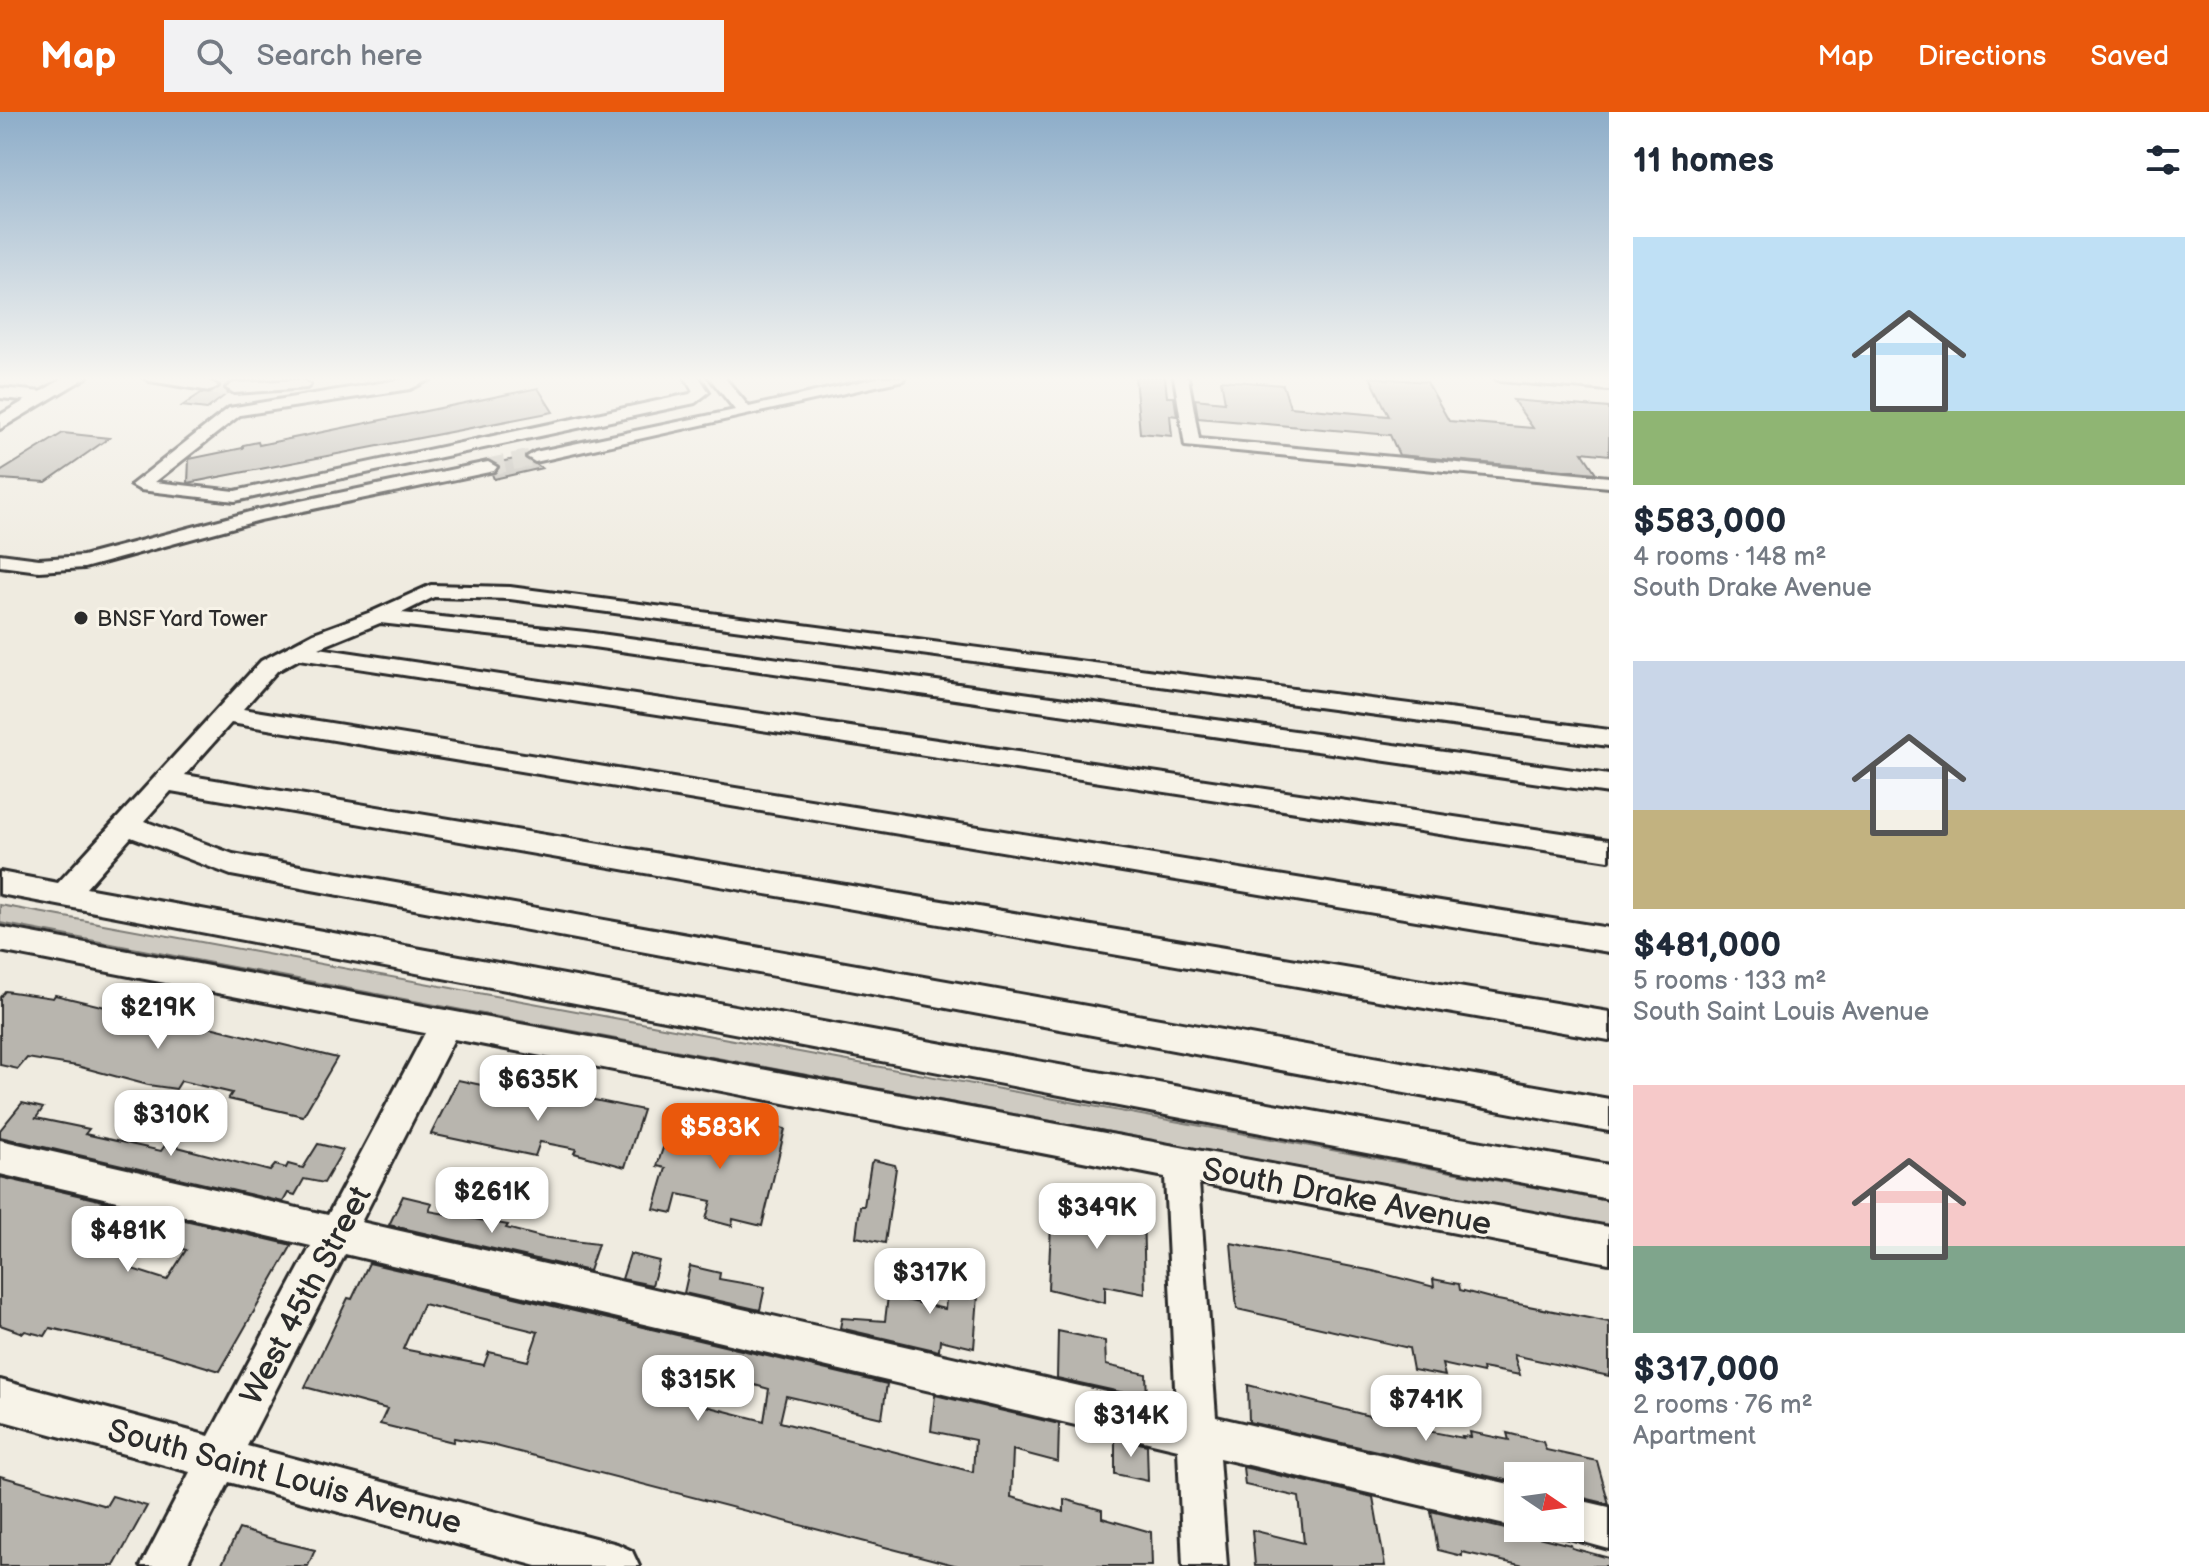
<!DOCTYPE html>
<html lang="en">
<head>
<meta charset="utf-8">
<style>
	body { margin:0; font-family:"Balsamiq Sans",sans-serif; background:#f2f2f3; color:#1f2937; height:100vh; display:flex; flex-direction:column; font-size:30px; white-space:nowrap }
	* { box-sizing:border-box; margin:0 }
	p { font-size:26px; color:#747a83 }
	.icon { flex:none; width:44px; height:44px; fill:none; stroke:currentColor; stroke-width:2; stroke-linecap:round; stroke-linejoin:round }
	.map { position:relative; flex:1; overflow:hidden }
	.sheet { display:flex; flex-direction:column; background:#fff; width:600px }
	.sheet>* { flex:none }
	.needle { width:52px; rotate:103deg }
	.fabs { position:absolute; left:1504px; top:1350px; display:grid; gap:16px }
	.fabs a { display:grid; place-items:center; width:80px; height:80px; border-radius:0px; background:#fff; box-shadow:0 4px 12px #0003; font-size:40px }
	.price { position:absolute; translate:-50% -68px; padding:0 18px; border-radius:16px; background:#fff; color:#222; font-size:26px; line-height:52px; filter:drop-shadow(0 2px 4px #0008) }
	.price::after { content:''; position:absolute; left:50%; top:48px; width:24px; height:18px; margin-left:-12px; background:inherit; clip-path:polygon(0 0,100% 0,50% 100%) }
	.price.on { background:#ea580c; color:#fff }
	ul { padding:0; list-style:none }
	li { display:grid; align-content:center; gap:16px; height:424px; padding:0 24px }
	li span { display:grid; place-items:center; height:248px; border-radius:0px; color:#555 }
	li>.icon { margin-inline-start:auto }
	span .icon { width:144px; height:144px; fill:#fffc; stroke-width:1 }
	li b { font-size:34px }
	h2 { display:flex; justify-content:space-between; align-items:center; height:96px; padding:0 24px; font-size:34px }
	header { display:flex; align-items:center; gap:48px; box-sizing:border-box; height:112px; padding:0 40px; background:#ea580c; color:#fff }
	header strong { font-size:38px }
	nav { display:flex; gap:44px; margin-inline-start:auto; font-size:28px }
	.search { width:560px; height:72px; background:#f2f2f3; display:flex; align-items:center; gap:20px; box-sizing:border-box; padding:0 28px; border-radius:0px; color:#747a83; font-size:30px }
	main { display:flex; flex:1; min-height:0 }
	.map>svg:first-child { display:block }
	.green { fill:#cfcbc2; stroke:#7d7b76; stroke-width:2 }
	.building { fill:#b8b5ae; stroke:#2b2b2b; stroke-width:2; fill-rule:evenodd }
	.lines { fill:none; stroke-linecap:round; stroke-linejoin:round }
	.minor-tunnel { stroke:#c8c5bc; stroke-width:17; stroke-dasharray:17 8; stroke-linecap:butt }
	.minor-casing { stroke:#2b2b2b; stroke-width:6 }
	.major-casing { stroke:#2b2b2b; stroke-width:6 }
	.minor { fill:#f7f3e8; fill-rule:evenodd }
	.major { fill:#f7f3e8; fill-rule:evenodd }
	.poi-dot { fill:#2b2b2b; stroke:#f7f3e8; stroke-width:3 }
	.labels { text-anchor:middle; stroke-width:6; stroke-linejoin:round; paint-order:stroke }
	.far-poi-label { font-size:22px; fill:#2b2b2b; stroke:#f7f3e8; text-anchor:start }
	.near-street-label { font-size:32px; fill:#2b2b2b; stroke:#f7f3e8 }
</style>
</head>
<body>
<header>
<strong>Map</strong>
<div class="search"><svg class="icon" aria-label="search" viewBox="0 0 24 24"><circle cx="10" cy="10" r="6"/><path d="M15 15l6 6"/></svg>Search here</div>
<nav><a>Map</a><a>Directions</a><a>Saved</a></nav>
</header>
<main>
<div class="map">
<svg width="1609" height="1454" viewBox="0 0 1609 1454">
	<rect width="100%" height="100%" fill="#efebe0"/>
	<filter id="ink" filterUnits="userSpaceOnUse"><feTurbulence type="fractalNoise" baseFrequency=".0125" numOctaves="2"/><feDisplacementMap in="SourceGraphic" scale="16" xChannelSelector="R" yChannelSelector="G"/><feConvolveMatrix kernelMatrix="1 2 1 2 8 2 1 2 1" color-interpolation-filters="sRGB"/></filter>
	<g filter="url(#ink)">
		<path class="green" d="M0,793L1609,1089V1114L0,811Z"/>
		<path class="building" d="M223,265H250L224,273L223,277L228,281L207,297L182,294L201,281L212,282L220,277L221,273L216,270Z
			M1135,265H1165L1167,285H1174L1177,304L1170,303L1172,324L1140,321Z
			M1370,265L1427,270L1449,309L1533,316L1513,288L1609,296V343L1582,340L1596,361L1399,343L1390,323L1198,306L1195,287L1225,290L1221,268L1283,273L1290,295L1389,304Z
			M538,276L553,300L188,371L189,347L243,336V333L258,330L259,333Z
			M63,321L109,326L46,370L0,367V360Z
			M524,345L542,356L494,367L492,362L500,354L495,351Z
			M5,879L53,886L55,883L122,899L128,892L150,896L143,906L189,916L196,913L214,916L337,946L303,1004L228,987L232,981L181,969L176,977L148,973L77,954L27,946L18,957L0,953V885Z
			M458,968L562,990L565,982L643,998L625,1055L574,1041L576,1037L540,1030L535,1044L431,1022Z
			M22,991L43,996L36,1006L89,1017L85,1022L161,1039L166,1032L270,1059L275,1053L286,1056L288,1052L303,1056L318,1032L343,1038L324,1071L304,1067L295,1083L288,1081L283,1090L0,1025V1018Z
			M674,1003L697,1009L694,1017L754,1032L759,1011L785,1017L762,1114L733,1107L732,1114L706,1107L711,1089L678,1082L673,1101L654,1097L666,1056L657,1054Z
			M874,1048L895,1053L896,1056L885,1131L856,1125L860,1094H864L871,1051Z
			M0,1065L292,1133L220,1259L160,1241L50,1216L45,1224L25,1219L23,1221L0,1213ZM147,1128L186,1138L167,1168L129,1156Z
			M403,1084L432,1091L429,1099L508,1113L506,1116L541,1125L598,1132L589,1159L389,1113Z
			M1110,1091L1143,1098L1145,1182L1105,1174V1191L1048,1177L1052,1092L1082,1099V1094L1110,1100Z
			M1231,1131L1373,1159L1434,1175L1433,1167L1459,1172L1460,1178L1498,1188L1609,1210V1264L1514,1243L1520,1263L1482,1256L1483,1261L1442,1252L1445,1264L1413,1258L1409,1236L1237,1197Z
			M630,1142L659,1149L652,1173L622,1167Z
			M369,1151L887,1272L882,1306L786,1284L780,1310L973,1360L975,1328L931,1319L935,1283L1059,1312L1058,1350L1013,1338L1011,1385L1064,1400V1387L1102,1398V1406L1151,1420L1152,1454H958L492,1333L454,1326L453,1330L380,1312L387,1297L305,1275L348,1186L352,1187ZM423,1192L538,1220L528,1249L489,1240L484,1253L403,1237ZM686,1254L769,1277L764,1309L678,1287Z
			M950,1151L980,1157L974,1236L940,1228L939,1239L840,1216L842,1206L885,1209L888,1184L945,1197Z
			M690,1154L720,1161L719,1167L765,1175L760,1198L684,1181Z
			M1058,1219L1105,1229L1106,1253L1146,1262L1147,1286L1057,1266Z
			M1248,1273L1385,1308L1384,1304L1420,1312L1422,1318L1463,1326L1462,1324L1471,1325L1470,1320L1509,1328L1507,1321L1543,1330L1546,1338L1597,1349L1609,1392L1571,1383L1570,1364H1509L1510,1369L1249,1310Z
			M1115,1325L1147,1333L1148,1369L1115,1362Z
			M1243,1355L1373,1385L1385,1454H1255L1252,1418L1304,1431L1299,1385L1245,1373Z
			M0,1364L106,1394L112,1384L147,1394L114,1454H0Z
			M1431,1399L1571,1433L1572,1436L1609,1446V1454H1524L1462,1440V1444L1438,1438Z
			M239,1417L282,1430L315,1438L308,1454H221Z"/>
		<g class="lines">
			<path class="minor-tunnel" d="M210,274L234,276
				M488,355L535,345"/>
			<g class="minor-casing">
				<path id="minor" d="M143,265C165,265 200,261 218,274L210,279L150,269Z
					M416,265H435L410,277L240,303L155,370L235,379L690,282L693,279L685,265H699L709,280L695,291L235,389L140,378L131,373L229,296Z
					M709,265H724L749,295L881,265H905L903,268L535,350L527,345L535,340L735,298Z
					M1174,265H1188L1199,327L1609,365V375L1185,334Z
					M1493,265L1609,268V278L1500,269Z
					M302,268L310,273L307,276L234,281L226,276L234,271Z
					M0,276L43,280L51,285L43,290L0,286Z
					M488,350L497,355L494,359L260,408L84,456L39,459L0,454V442L39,447L83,444L257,398Z
					M431,473L510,475L1609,618V634L510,487L434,485L402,501L586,520L1609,663V681L586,534L380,511L319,536L1609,728V748L299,547L277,559L243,597L1609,816V840L231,611L185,663L1609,900V928L171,679L144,709L233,742L1609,987V1019L231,763L131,725L86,776L1609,1053V1087L0,782V760L58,771L261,549L314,521L371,500Z
					M0,815L1609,1115V1151L1199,1071L1216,1305L1518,1374V1416L1219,1346L1227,1454H1183L1178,1337L345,1142L247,1334L617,1432L632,1439L639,1454H537L229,1370L186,1454H141L190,1360L0,1308V1268L209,1324L311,1134L0,1062V1028L328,1103L425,921L0,839ZM454,927L1165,1065L1176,1296L361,1110Z
					M1570,1386L1609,1395V1437L1555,1422L1553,1416H1570Z"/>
			</g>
			<g class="major-casing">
				<path id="major" d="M66,265H87L0,317V303Z"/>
			</g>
			<use href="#minor" class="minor"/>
			<use href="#major" class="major"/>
		</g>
	</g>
	<linearGradient id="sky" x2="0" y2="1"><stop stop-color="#8dadc9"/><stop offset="0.57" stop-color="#f8f6f1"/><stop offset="1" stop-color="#f8f6f1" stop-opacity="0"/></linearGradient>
	<rect width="1609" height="468" fill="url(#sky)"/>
	<circle class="poi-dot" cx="81" cy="506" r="8"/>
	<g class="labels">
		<g class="far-poi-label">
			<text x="97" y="514">BNSF Yard Tower</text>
		</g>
		<g class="near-street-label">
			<text transform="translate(1347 1084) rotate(11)" y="11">South Drake Avenue</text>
			<text transform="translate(305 1183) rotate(-62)" y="11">West 45th Street</text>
			<text transform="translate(285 1364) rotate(15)" y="11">South Saint Louis Avenue</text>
		</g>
	</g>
</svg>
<div class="fabs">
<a><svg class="needle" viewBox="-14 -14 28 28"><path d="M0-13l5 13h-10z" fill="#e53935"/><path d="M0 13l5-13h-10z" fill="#747a83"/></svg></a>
</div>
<b class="price" style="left:158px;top:939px">$219K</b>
<b class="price" style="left:538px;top:1011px">$635K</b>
<b class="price" style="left:171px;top:1046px">$310K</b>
<b class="price on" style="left:720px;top:1059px">$583K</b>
<b class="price" style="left:492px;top:1123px">$261K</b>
<b class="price" style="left:1097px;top:1139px">$349K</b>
<b class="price" style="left:128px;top:1162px">$481K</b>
<b class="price" style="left:930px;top:1204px">$317K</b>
<b class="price" style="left:698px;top:1311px">$315K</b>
<b class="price" style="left:1426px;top:1331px">$741K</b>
<b class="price" style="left:1131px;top:1347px">$314K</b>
</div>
<section class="sheet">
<h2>11 homes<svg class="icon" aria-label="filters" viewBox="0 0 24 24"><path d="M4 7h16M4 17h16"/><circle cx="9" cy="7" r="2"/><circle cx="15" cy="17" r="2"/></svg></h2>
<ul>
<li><span style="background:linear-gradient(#bfe0f5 70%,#8fb573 0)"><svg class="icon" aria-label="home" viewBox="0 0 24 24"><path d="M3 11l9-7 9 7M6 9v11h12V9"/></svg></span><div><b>$583,000</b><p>4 rooms · 148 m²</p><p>South Drake Avenue</p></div></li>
<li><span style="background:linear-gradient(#c9d6e8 60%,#c2b280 0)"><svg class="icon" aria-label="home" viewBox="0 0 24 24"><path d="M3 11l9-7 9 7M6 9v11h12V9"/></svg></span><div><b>$481,000</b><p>5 rooms · 133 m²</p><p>South Saint Louis Avenue</p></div></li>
<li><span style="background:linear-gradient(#f6c9c9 65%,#7fa58c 0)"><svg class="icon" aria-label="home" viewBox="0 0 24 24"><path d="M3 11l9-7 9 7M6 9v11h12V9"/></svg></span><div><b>$317,000</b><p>2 rooms · 76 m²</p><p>Apartment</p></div></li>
</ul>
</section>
</main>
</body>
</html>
